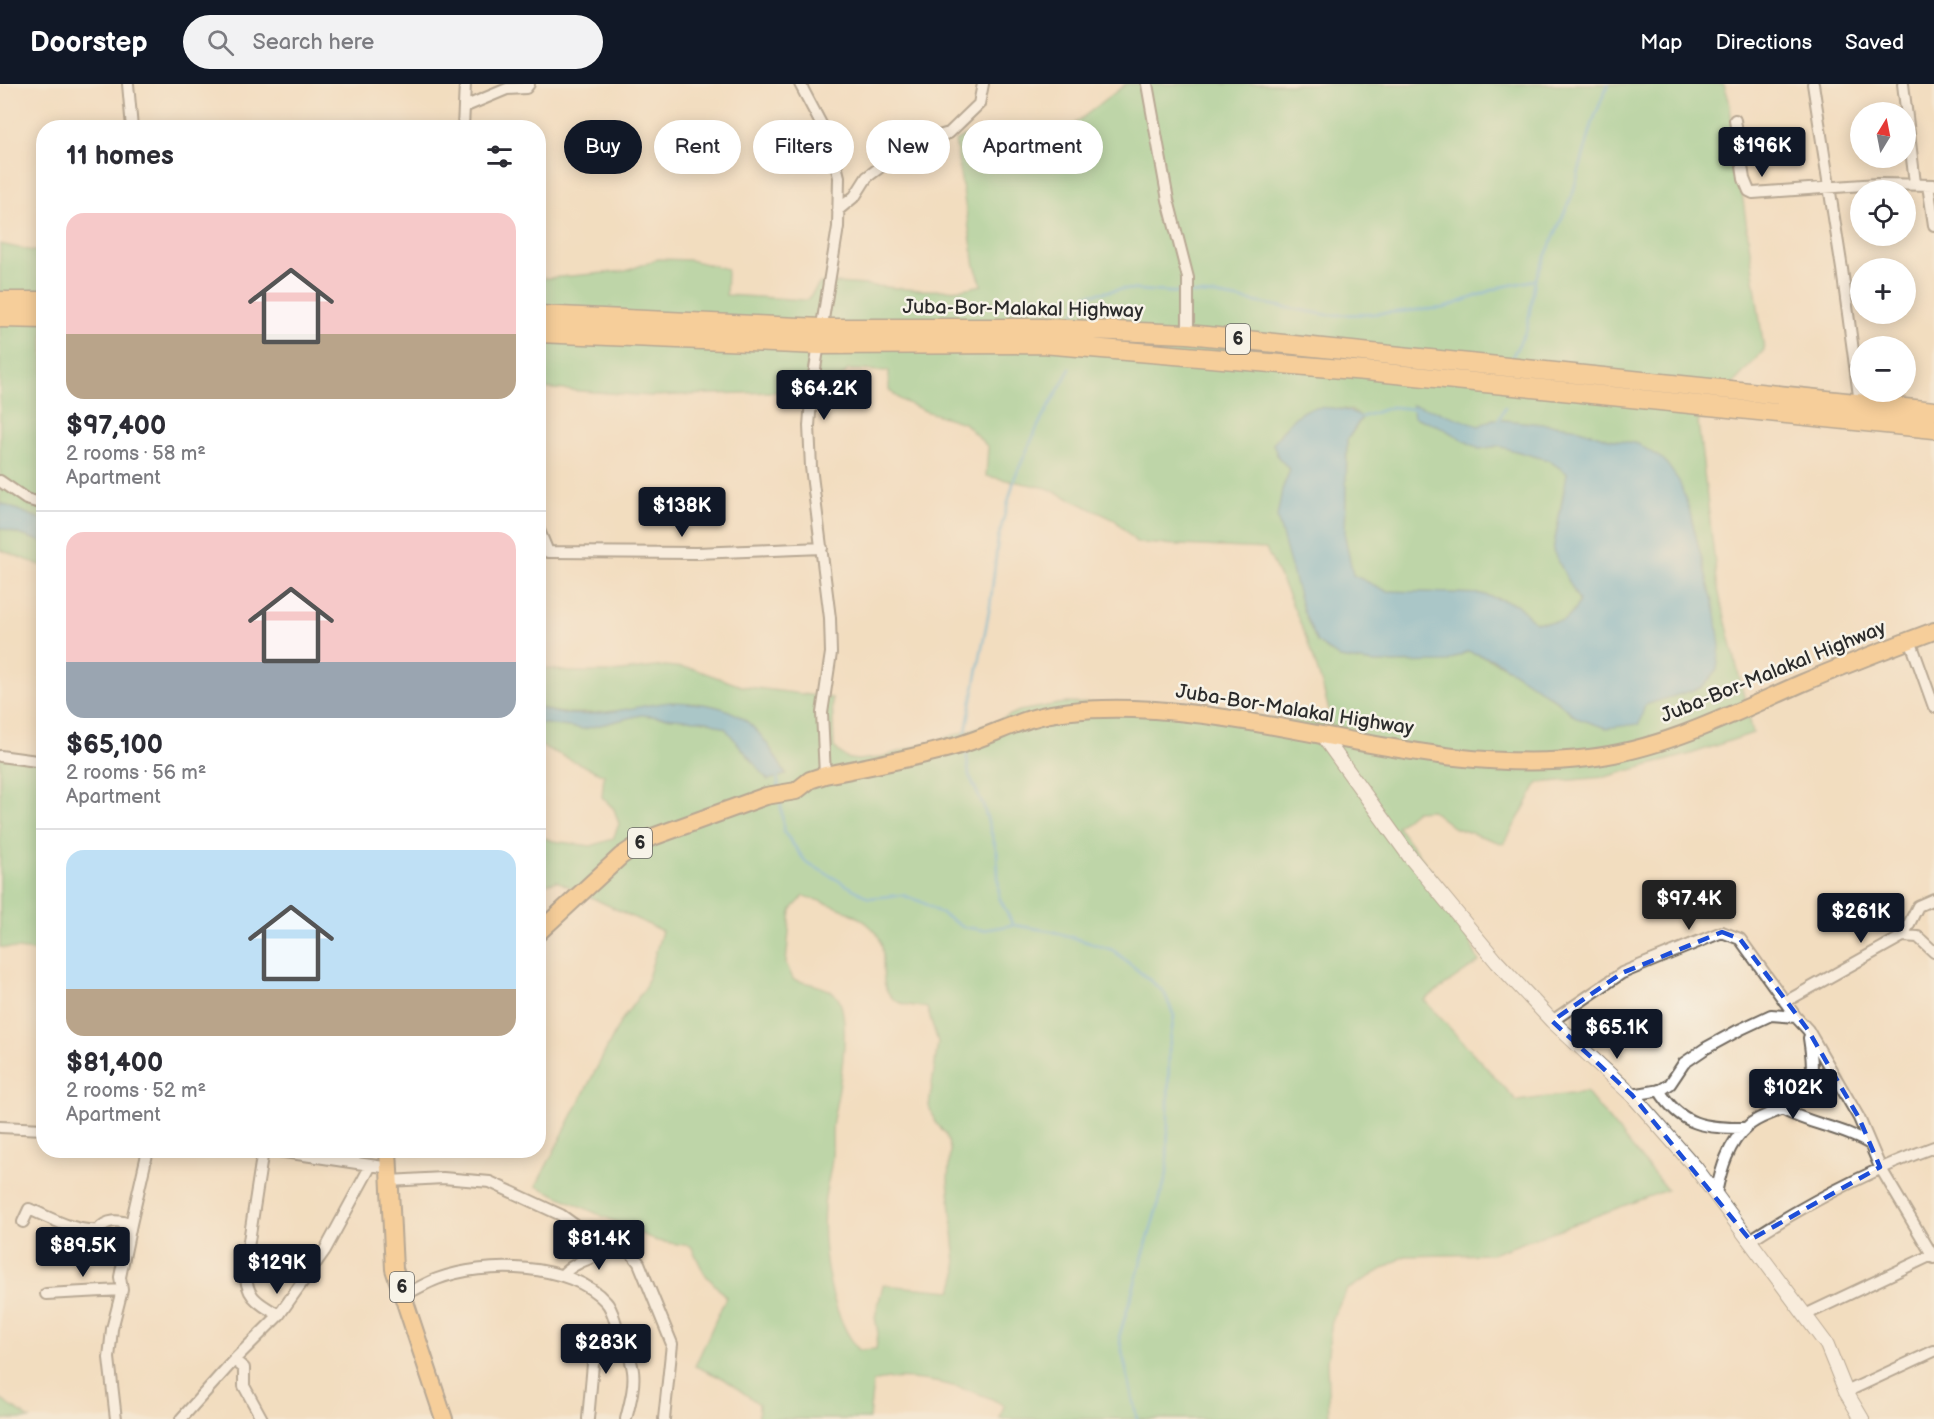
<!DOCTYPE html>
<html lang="en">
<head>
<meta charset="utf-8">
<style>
	body { margin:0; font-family:"Balsamiq Sans",sans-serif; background:#f2f2f3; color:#2b2b33; height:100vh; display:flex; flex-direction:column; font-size:22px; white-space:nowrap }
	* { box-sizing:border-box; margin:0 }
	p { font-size:20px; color:#7c7c81 }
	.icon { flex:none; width:33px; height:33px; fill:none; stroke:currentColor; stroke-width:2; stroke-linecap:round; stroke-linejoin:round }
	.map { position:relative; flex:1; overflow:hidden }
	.details { position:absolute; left:36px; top:36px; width:510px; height:1038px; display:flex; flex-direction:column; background:#fff; border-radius:24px; box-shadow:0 3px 15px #0003 }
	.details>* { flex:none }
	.hud { position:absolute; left:564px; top:36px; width:570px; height:54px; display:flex; gap:12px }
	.needle { width:39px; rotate:10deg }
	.tools { position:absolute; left:1850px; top:18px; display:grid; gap:12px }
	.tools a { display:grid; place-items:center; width:66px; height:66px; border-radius:50%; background:#fff; box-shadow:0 3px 15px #0003; font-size:30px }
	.price { position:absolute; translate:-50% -51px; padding:0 14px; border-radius:6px; background:#111827; color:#fff; font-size:20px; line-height:39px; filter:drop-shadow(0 2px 3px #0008) }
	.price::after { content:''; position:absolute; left:50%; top:36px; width:18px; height:14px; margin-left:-9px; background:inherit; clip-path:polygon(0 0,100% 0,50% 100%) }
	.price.selected { background:#222; color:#fff }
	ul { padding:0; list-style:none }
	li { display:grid; align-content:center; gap:12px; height:318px; padding:0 30px }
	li+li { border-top:2px solid #e1e1e2 }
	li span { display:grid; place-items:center; height:186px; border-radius:18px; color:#555 }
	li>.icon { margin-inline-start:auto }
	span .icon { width:108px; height:108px; fill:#fffc; stroke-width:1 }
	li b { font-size:26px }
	h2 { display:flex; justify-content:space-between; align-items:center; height:72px; padding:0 30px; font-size:26px }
	.tag { padding:0 21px; border-radius:27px; background:#fff; box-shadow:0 3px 15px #0003; font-size:21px; line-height:54px }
	.tag.selected { background:#111827; color:#fff }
	header { display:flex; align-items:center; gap:36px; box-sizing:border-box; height:84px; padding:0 30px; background:#111827; color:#fff }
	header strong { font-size:28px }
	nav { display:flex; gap:33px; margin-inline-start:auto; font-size:21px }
	.search { width:420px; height:54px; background:#f2f2f3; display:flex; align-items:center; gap:15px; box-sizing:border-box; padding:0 21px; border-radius:33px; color:#7c7c81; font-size:22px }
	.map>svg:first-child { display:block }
	.green { fill:#7fcd8c; stroke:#557c5c; stroke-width:1.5; fill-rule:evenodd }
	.water { fill:#53acd1; stroke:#3f6c7e; stroke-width:1.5 }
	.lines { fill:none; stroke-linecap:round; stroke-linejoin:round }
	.stream { stroke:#53acd1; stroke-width:3 }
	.minor-casing { stroke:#71695f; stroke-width:14 }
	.tertiary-casing { stroke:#71695f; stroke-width:16 }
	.primary-casing { stroke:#71695f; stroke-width:20 }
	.trunk-casing { stroke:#71695f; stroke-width:21 }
	.minor { stroke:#fff; stroke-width:10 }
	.tertiary { stroke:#fff; stroke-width:14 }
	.primary { stroke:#fbbd6e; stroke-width:16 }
	.trunk { stroke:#fbbd6e; stroke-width:18 }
	.marked { fill:none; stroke:#1d4ed8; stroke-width:4.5; stroke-dasharray:12 8; stroke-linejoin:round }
	.labels { text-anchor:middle; stroke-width:5; stroke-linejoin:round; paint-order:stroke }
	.shield { fill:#f7f3e8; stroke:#686764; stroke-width:1.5 }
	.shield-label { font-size:18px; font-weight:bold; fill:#2b2b2b }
	.street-label { font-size:20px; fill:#2b2b2b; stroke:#f7f3e8 }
</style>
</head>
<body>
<header>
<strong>Doorstep</strong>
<div class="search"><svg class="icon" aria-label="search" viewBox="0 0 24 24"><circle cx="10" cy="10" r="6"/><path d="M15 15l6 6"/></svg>Search here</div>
<nav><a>Map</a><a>Directions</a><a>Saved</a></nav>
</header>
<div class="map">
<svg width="1934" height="1335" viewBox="0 0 1934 1335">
	<rect width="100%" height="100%" fill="#f7f3e8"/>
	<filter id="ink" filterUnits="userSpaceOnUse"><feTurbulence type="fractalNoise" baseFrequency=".0167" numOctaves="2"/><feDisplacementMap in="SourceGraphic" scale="12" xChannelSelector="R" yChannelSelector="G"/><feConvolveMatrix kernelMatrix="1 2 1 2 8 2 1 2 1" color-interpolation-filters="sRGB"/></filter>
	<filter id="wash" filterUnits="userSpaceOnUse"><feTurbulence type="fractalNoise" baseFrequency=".008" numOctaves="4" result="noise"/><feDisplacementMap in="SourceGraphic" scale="24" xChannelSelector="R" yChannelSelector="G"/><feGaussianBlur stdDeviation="1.35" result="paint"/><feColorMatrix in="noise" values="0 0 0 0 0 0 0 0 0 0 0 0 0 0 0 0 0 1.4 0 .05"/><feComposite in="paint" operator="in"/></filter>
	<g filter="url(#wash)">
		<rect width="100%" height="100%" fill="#f2ddbf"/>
		<path class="green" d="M1126,0H1724L1729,16L1764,266L1698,338L1718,505L1753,649L1691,670L1605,693L1538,699L1504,760L1453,743L1431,726L1415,727L1397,742L1448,809L1479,878L1424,916L1517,1017L1586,1008L1667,1106L1492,1170L1405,1172L1347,1206L1332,1235L1327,1277L1329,1335H1000L1004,1321C973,1304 908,1287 873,1298L869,1335H758L759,1320L724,1295L695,1282L726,1213L704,1189L691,1162L657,1157L536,1102L621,937L645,904L662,847L557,797L539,802V752L553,757L591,762L613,755L619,740L614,725L602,713L604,691L539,661V639L584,645L641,631L708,637L725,644L768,696L786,690C776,676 766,659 754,646C712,598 646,628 592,629C574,629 556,631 539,623V583L569,588H612L665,582L694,585L741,602L832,614L834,663L846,674L857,676L878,674L991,640L1019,627L1064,619L1134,620L1332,641C1320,580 1294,520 1266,465L1137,459L1115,436L1047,404L986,392L988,363L964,339L925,327L901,316L889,306V287L848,286L830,306L651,312L539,304V195L626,187L658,175L690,176L727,185L726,211L807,216L820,199C875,197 929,215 982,201L975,182L955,58L968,50L982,48L1027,55L1065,47ZM1330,324L1351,326L1362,334L1347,356L1345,453L1352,491L1386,507L1482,510L1516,520L1535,538C1559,539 1569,541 1579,517L1553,467L1567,389L1548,376L1498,362L1479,365L1439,342L1414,333L1459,336L1479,343L1493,335L1573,343L1609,355L1638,360L1689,425L1701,475L1670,612L1645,621L1577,634C1544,606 1509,580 1468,567L1446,578L1374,579L1340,574L1317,558L1303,526L1282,406L1290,386ZM804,812C826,819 855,827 872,844C894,864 872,900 895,916C902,922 919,922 927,924L938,958L929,1022L935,1038L946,1050L950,1065L948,1096L957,1189L952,1207L883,1201L875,1233L878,1249L876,1265L859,1266C830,1232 821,1166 824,1122C825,1106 831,1089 832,1073C833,1061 831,1048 833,1036C839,1007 851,946 840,918C834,901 807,901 793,895L786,879L791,826Z
			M0,160L43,169V436L0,419Z
			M0,444L43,458V482L0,466Z
			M0,671L43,677V868L0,863Z
			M0,1315L30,1335H0Z"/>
		<path class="water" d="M1412,321L1434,326L1479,342L1493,335L1573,343L1609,355L1638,360L1664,376L1679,397L1689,425L1716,530L1720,563L1717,586L1703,603L1645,621L1639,640L1606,644L1577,634L1556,616L1495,576L1468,567L1446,578L1374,579L1340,574L1317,558L1303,526L1277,433L1282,406L1290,386L1278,373L1273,360C1282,348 1289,336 1302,328C1316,319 1349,325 1362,333L1347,356L1345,453L1353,491L1386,507L1481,510L1516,520L1535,538C1559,539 1569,541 1579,517L1553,467L1567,389L1548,376L1498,362L1479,365L1439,342L1414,333Z
			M0,419L43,436V458L0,444Z
			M671,618C736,619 755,634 786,691L768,696L725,644L708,637L641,631L584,645L539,639V623C578,641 629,622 671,618Z"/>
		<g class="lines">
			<path class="stream" d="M1073,231L1086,211L1123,205L1215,211L1328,231L1371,230L1444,224L1501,203L1535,196
				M1512,273L1527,245L1535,196L1573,109L1593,37L1608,0
				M1362,333L1392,323L1415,325
				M1498,338L1505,323
				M965,652L990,522L998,455L1015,393L1038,342L1070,285
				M966,665L969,691L983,721L997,768L999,813L1013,841
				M777,691L779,705
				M780,715L784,748L806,778L869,814L902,811L922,818L963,843L983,846L1013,841L1051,847L1113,866L1164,908L1174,932L1169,964L1167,1090L1119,1253L1137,1335"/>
		</g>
	</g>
	<g filter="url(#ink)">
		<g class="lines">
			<g class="minor-casing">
				<path id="minor" d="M128,0L132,44
					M800,0L830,57L839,93L838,143L812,303L809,342L811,383L830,534L831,569L822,629L825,691
					M1147,0L1168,116L1188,194V250
					M1813,0L1842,185L1860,319
					M1903,0L1915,99
					M464,23L507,5L526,4L529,0
					M1735,36L1744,95L1749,107L1753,109L1877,100L1934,101
					M463,44L465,0
					M1928,101L1934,141
					M838,126L855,112L867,93L898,70L925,56L949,49L979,20L983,0
					M0,397L26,415L44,420
					M538,444L548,468L697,469L822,464
					M1910,556L1934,623
					M0,672L44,678
					M1903,852L1918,822L1934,815
					M1785,918L1903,852L1918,853L1934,868
					M1552,937L1622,889L1722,848L1740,855L1796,933
					M1659,1006C1681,1042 1705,1044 1745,1044
					M1632,1011L1661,1006L1670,1000L1684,979L1706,964L1739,946L1771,931L1796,933L1808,946L1859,1034L1880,1083L1934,1174
					M1782,1025C1811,1041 1842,1043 1870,1060
					M0,1043L44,1045
					M263,1066L245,1183C245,1212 256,1218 279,1231
					M271,1066L390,1084
					M389,1097L443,1094L490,1098L561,1131L590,1152L629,1166L639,1179L672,1260L664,1335
					M1716,1109C1721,1086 1728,1059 1747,1043C1755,1035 1765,1032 1775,1028C1815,1012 1815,993 1809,954
					M23,1138L29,1125C51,1134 74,1148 98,1146C107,1135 118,1136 131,1140
					M1750,1156C1809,1118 1868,1087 1934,1063
					M562,1191C580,1173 600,1173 623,1163
					M46,1210L122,1206
					M404,1211C415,1206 426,1199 437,1195C484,1177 571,1178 606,1218C612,1224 614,1235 617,1243C636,1286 638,1289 626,1335
					M1805,1231L1934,1170
					M234,1276L244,1284V1302L262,1335
					M1846,1308L1934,1267
					M116,1335L109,1274L112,1245L122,1206L120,1193L131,1140L148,1066
					M181,1335L234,1276L279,1231L325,1166L370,1083
					M588,1335L593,1280L597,1268L617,1243"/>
			</g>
			<g class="tertiary-casing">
				<path id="tertiary" d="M1322,651L1410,773L1497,878L1552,937L1632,1011L1695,1083L1827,1261L1846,1308L1862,1335"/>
			</g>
			<g class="primary-casing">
				<path id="primary" d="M538,849L621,772L647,755L766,712L796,707L810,696L825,691C867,683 908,675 949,664C977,657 1003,644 1030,635C1063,625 1099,624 1133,625C1286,630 1436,693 1589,674C1664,665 1732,630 1800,600C1844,581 1889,564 1934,547
					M388,1066L394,1185L444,1335"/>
			</g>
			<g class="trunk-casing">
				<path id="trunk" d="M0,217H44
					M538,231L822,244H1042L1188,250L1934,327
					M0,234L44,235
					M538,249L819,261L1042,260L1366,287L1934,345"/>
			</g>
			<use href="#minor" class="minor"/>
			<use href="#tertiary" class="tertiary"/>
			<use href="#primary" class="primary"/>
			<use href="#trunk" class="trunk"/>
		</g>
	</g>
	<path d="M0 0H1934V1335H0ZM1722,848L1740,855L1808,946L1859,1034L1880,1083L1750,1156L1632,1011L1552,937L1622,889Z" fill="#f2ddbf" fill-opacity=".55" fill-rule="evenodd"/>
	<path class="marked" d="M1722,848L1740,855L1808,946L1859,1034L1880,1083L1750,1156L1632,1011L1552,937L1622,889Z"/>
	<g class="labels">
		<g class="shield">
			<rect x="1226" y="240" width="24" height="30" rx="4.5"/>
			<rect x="628" y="744" width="24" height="30" rx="4.5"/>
			<rect x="390" y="1188" width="24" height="30" rx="4.5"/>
		</g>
		<g class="shield-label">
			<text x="1238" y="261">6</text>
			<text x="640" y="765">6</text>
			<text x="402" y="1209">6</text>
		</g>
		<g class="street-label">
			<text transform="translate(1023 224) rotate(1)" y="7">Juba-Bor-Malakal Highway</text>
			<text transform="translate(1773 587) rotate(-22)" y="7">Juba-Bor-Malakal Highway</text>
			<text transform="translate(1295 625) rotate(9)" y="7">Juba-Bor-Malakal Highway</text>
		</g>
	</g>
</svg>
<div class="tools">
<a><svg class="needle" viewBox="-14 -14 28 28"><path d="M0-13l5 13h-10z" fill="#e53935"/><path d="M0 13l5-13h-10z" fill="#7c7c81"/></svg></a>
<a><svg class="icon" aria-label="locate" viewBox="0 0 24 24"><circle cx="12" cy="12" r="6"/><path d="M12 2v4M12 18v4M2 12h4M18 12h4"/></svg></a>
<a>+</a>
<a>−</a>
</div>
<b class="price" style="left:1762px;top:94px">$196K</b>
<b class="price" style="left:824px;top:337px">$64.2K</b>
<b class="price" style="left:682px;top:454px">$138K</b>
<b class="price selected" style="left:1689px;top:847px">$97.4K</b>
<b class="price" style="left:1861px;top:860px">$261K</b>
<b class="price" style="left:1617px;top:976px">$65.1K</b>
<b class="price" style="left:1793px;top:1036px">$102K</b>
<b class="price" style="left:599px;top:1187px">$81.4K</b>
<b class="price" style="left:83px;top:1194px">$89.5K</b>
<b class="price" style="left:277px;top:1211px">$129K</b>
<b class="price" style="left:606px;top:1291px">$283K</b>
<div class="hud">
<a class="tag selected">Buy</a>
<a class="tag">Rent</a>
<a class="tag">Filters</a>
<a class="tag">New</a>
<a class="tag">Apartment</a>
</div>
<section class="details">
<h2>11 homes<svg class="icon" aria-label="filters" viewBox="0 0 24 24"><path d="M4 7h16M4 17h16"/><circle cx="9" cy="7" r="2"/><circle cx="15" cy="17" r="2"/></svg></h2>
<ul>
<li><span style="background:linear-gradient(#f6c9c9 65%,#b9a48a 0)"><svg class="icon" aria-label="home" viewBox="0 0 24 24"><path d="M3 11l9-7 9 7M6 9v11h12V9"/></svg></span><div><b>$97,400</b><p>2 rooms · 58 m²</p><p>Apartment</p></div></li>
<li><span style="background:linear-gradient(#f6c9c9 70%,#9aa5b1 0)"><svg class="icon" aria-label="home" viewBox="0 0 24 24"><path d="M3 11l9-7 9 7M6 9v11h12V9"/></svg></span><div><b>$65,100</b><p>2 rooms · 56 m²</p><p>Apartment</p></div></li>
<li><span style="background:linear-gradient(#bfe0f5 75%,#b9a48a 0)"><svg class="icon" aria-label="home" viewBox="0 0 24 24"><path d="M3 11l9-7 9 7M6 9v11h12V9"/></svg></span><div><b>$81,400</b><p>2 rooms · 52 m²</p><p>Apartment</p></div></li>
</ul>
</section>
</div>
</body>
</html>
